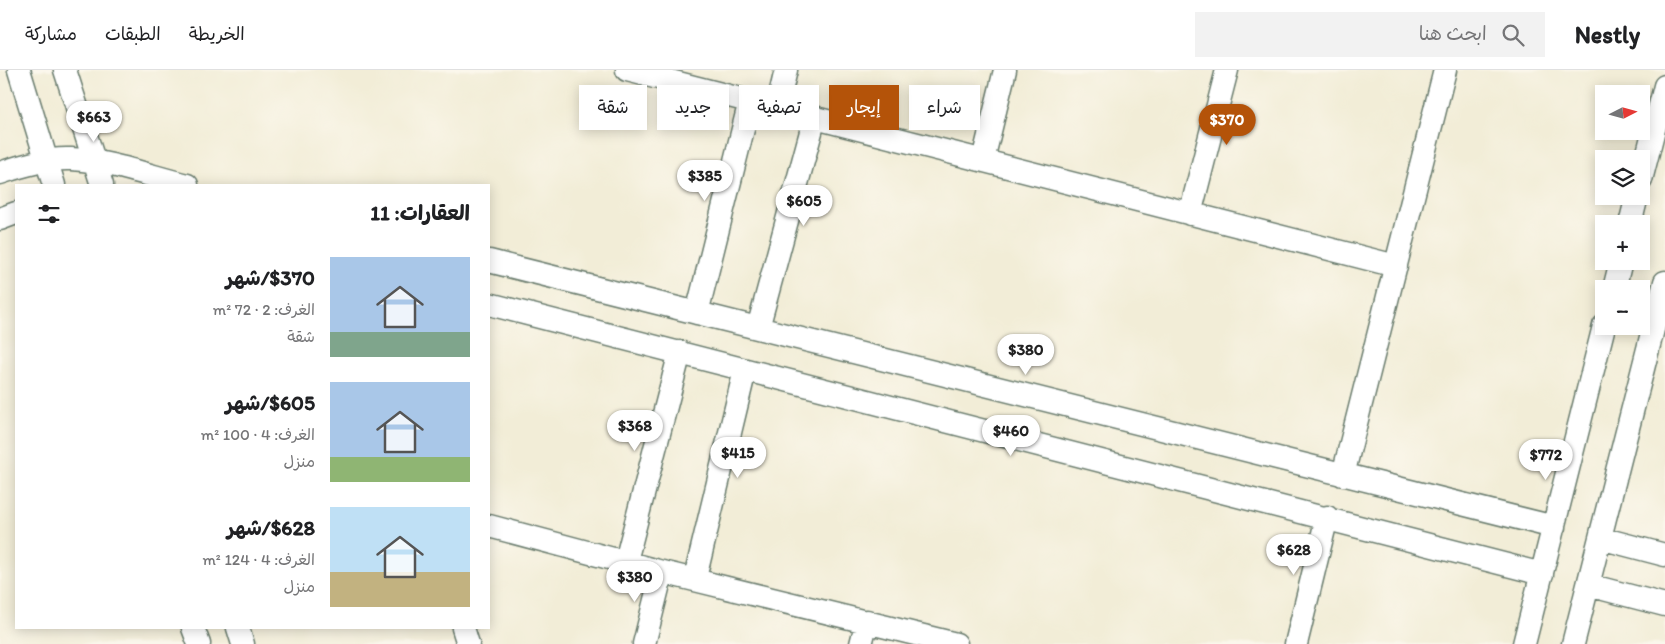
<!DOCTYPE html>
<html lang="ar">
<head>
<meta charset="utf-8">
<style>
	body { margin:0; font-family:Itim,"Playpen Sans Arabic",sans-serif; background:#f2f2f2; color:#202124; direction:rtl; height:100vh; display:flex; flex-direction:column; font-size:19px; white-space:nowrap }
	* { box-sizing:border-box; margin:0 }
	p { font-size:16px; color:#757577 }
	.icon { flex:none; width:28px; height:28px; fill:none; stroke:currentColor; stroke-width:2; stroke-linecap:round; stroke-linejoin:round }
	.map { position:relative; flex:1; overflow:hidden; direction:ltr }
	.drawer { position:absolute; left:15px; top:114px; width:475px; height:445px; display:flex; flex-direction:column; background:#fff; border-radius:0px; box-shadow:0 2px 12px #0003; direction:rtl }
	.drawer>* { flex:none }
	.guide { position:absolute; left:505px; top:15px; width:475px; height:45px; direction:rtl; display:flex; gap:10px }
	.needle { width:32px; rotate:84deg }
	.buttons { position:absolute; left:1595px; top:15px; display:grid; gap:10px }
	.buttons a { display:grid; place-items:center; width:55px; height:55px; border-radius:0px; background:#fff; box-shadow:0 2px 12px #0003; font-size:25px }
	.price { position:absolute; translate:-50% -42px; padding:0 11px; border-radius:18px; background:#fff; color:#222; font-size:16px; line-height:32px; filter:drop-shadow(0 1px 2px #0008) }
	.price::after { content:''; position:absolute; left:50%; top:30px; width:15px; height:11px; margin-left:-8px; background:inherit; clip-path:polygon(0 0,100% 0,50% 100%) }
	.price.selected { background:#b45309; color:#fff }
	ul { padding:0; list-style:none }
	li { display:flex; align-items:center; gap:15px; height:125px; padding:0 20px }
	li span { display:grid; place-items:center; flex:none; width:140px; height:100px; border-radius:0px; color:#555 }
	li>.icon { margin-inline-start:auto }
	span .icon { width:60px; height:60px; fill:#fffc; stroke-width:1 }
	li b { font-size:21px }
	h2 { display:flex; justify-content:space-between; align-items:center; height:60px; padding:0 20px; font-size:21px }
	.tag { padding:0 18px; border-radius:0px; background:#fff; box-shadow:0 2px 12px #0003; font-size:18px; line-height:45px }
	.tag.selected { background:#b45309; color:#fff }
	header { display:flex; align-items:center; gap:30px; box-sizing:border-box; height:70px; padding:0 25px; background:#fff; border-bottom:1px solid #e0e0e0 }
	header strong { font-size:24px }
	nav { display:flex; gap:28px; margin-inline-start:auto; font-size:18px }
	.search { width:350px; height:45px; background:#f2f2f2; display:flex; align-items:center; gap:12px; box-sizing:border-box; padding:0 18px; border-radius:0px; color:#757577; font-size:19px }
	.map>svg:first-child { display:block }
	.lines { fill:none; stroke-linecap:round; stroke-linejoin:round }
	.street-casing { stroke:#697b6d; stroke-width:25 }
	.street { stroke:#fff; stroke-width:22 }
</style>
</head>
<body>
<header>
<strong>Nestly</strong>
<div class="search"><svg class="icon" aria-label="search" viewBox="0 0 24 24"><circle cx="10" cy="10" r="6"/><path d="M15 15l6 6"/></svg>ابحث هنا</div>
<nav><a>الخريطة</a><a>الطبقات</a><a>مشاركة</a></nav>
</header>
<div class="map">
<svg width="1665" height="574" viewBox="0 0 1665 574">
	<rect width="100%" height="100%" fill="#fbf7ec"/>
	<filter id="ink" filterUnits="userSpaceOnUse"><feTurbulence type="fractalNoise" baseFrequency=".02" numOctaves="2"/><feDisplacementMap in="SourceGraphic" scale="10" xChannelSelector="R" yChannelSelector="G"/><feConvolveMatrix kernelMatrix="1 2 1 2 8 2 1 2 1" color-interpolation-filters="sRGB"/></filter>
	<filter id="wash" filterUnits="userSpaceOnUse"><feTurbulence type="fractalNoise" baseFrequency=".0096" numOctaves="4" result="noise"/><feDisplacementMap in="SourceGraphic" scale="20" xChannelSelector="R" yChannelSelector="G"/><feGaussianBlur stdDeviation="1.12" result="paint"/><feColorMatrix in="noise" values="0 0 0 0 0 0 0 0 0 0 0 0 0 0 0 0 0 1.4 0 .05"/><feComposite in="paint" operator="in"/></filter>
	<g filter="url(#wash)">
		<rect width="100%" height="100%" fill="#f2edd7"/>
	</g>
	<g filter="url(#ink)">
		<g class="lines">
			<g class="street-casing">
				<path id="street" d="M19,0L54,115
					M65,0L102,115
					M627,0L1396,196
					M777,38L786,0
					M983,90L1005,0
					M0,103C23,95 47,88 71,89C110,91 150,106 187,115
					M1641,110L1665,16
					M1190,144L1227,0
					M0,149L16,143
					M1630,154L1637,126
					M489,191L1554,457
					M1614,219L1621,191
					M489,234L1542,504
					M697,243L750,31
					M758,258L815,47
					M1343,405L1445,0
					M489,456L662,502L956,574
					M1600,468L1665,485
					M626,491L680,282
					M695,508L745,300
					M1588,515L1665,535
					M193,558L199,574
					M238,558L243,574
					M463,558L468,574
					M644,574L662,502
					M861,574L867,551
					M1296,574L1327,447
					M1524,574L1604,256
					M1573,574L1665,212"/>
			</g>
			<use href="#street" class="street"/>
		</g>
	</g>
</svg>
<div class="buttons">
<a><svg class="needle" viewBox="-14 -14 28 28"><path d="M0-13l5 13h-10z" fill="#e53935"/><path d="M0 13l5-13h-10z" fill="#757577"/></svg></a>
<a><svg class="icon" aria-label="layers" viewBox="0 0 24 24"><path d="M12 4l9 5-9 5-9-5zM3 14l9 5 9-5"/></svg></a>
<a>+</a>
<a>−</a>
</div>
<b class="price" style="left:94px;top:73px">$663</b>
<b class="price selected" style="left:1227px;top:76px">$370</b>
<b class="price" style="left:705px;top:132px">$385</b>
<b class="price" style="left:804px;top:157px">$605</b>
<b class="price" style="left:1026px;top:306px">$380</b>
<b class="price" style="left:635px;top:382px">$368</b>
<b class="price" style="left:1011px;top:387px">$460</b>
<b class="price" style="left:738px;top:409px">$415</b>
<b class="price" style="left:1546px;top:411px">$772</b>
<b class="price" style="left:1294px;top:506px">$628</b>
<b class="price" style="left:635px;top:533px">$380</b>
<div class="guide">
<a class="tag">شراء</a>
<a class="tag selected">إيجار</a>
<a class="tag">تصفية</a>
<a class="tag">جديد</a>
<a class="tag">شقة</a>
</div>
<section class="drawer">
<h2>العقارات: 11<svg class="icon" aria-label="filters" viewBox="0 0 24 24"><path d="M4 7h16M4 17h16"/><circle cx="9" cy="7" r="2"/><circle cx="15" cy="17" r="2"/></svg></h2>
<ul>
<li><span style="background:linear-gradient(#a9c7e8 75%,#7fa58c 0)"><svg class="icon" aria-label="home" viewBox="0 0 24 24"><path d="M3 11l9-7 9 7M6 9v11h12V9"/></svg></span><div><b>$370/شهر</b><p>الغرف: 2 · 72 m²</p><p>شقة</p></div></li>
<li><span style="background:linear-gradient(#a9c7e8 75%,#8fb573 0)"><svg class="icon" aria-label="home" viewBox="0 0 24 24"><path d="M3 11l9-7 9 7M6 9v11h12V9"/></svg></span><div><b>$605/شهر</b><p>الغرف: 4 · 100 m²</p><p>منزل</p></div></li>
<li><span style="background:linear-gradient(#bfe0f5 65%,#c2b280 0)"><svg class="icon" aria-label="home" viewBox="0 0 24 24"><path d="M3 11l9-7 9 7M6 9v11h12V9"/></svg></span><div><b>$628/شهر</b><p>الغرف: 4 · 124 m²</p><p>منزل</p></div></li>
</ul>
</section>
</div>
</body>
</html>
